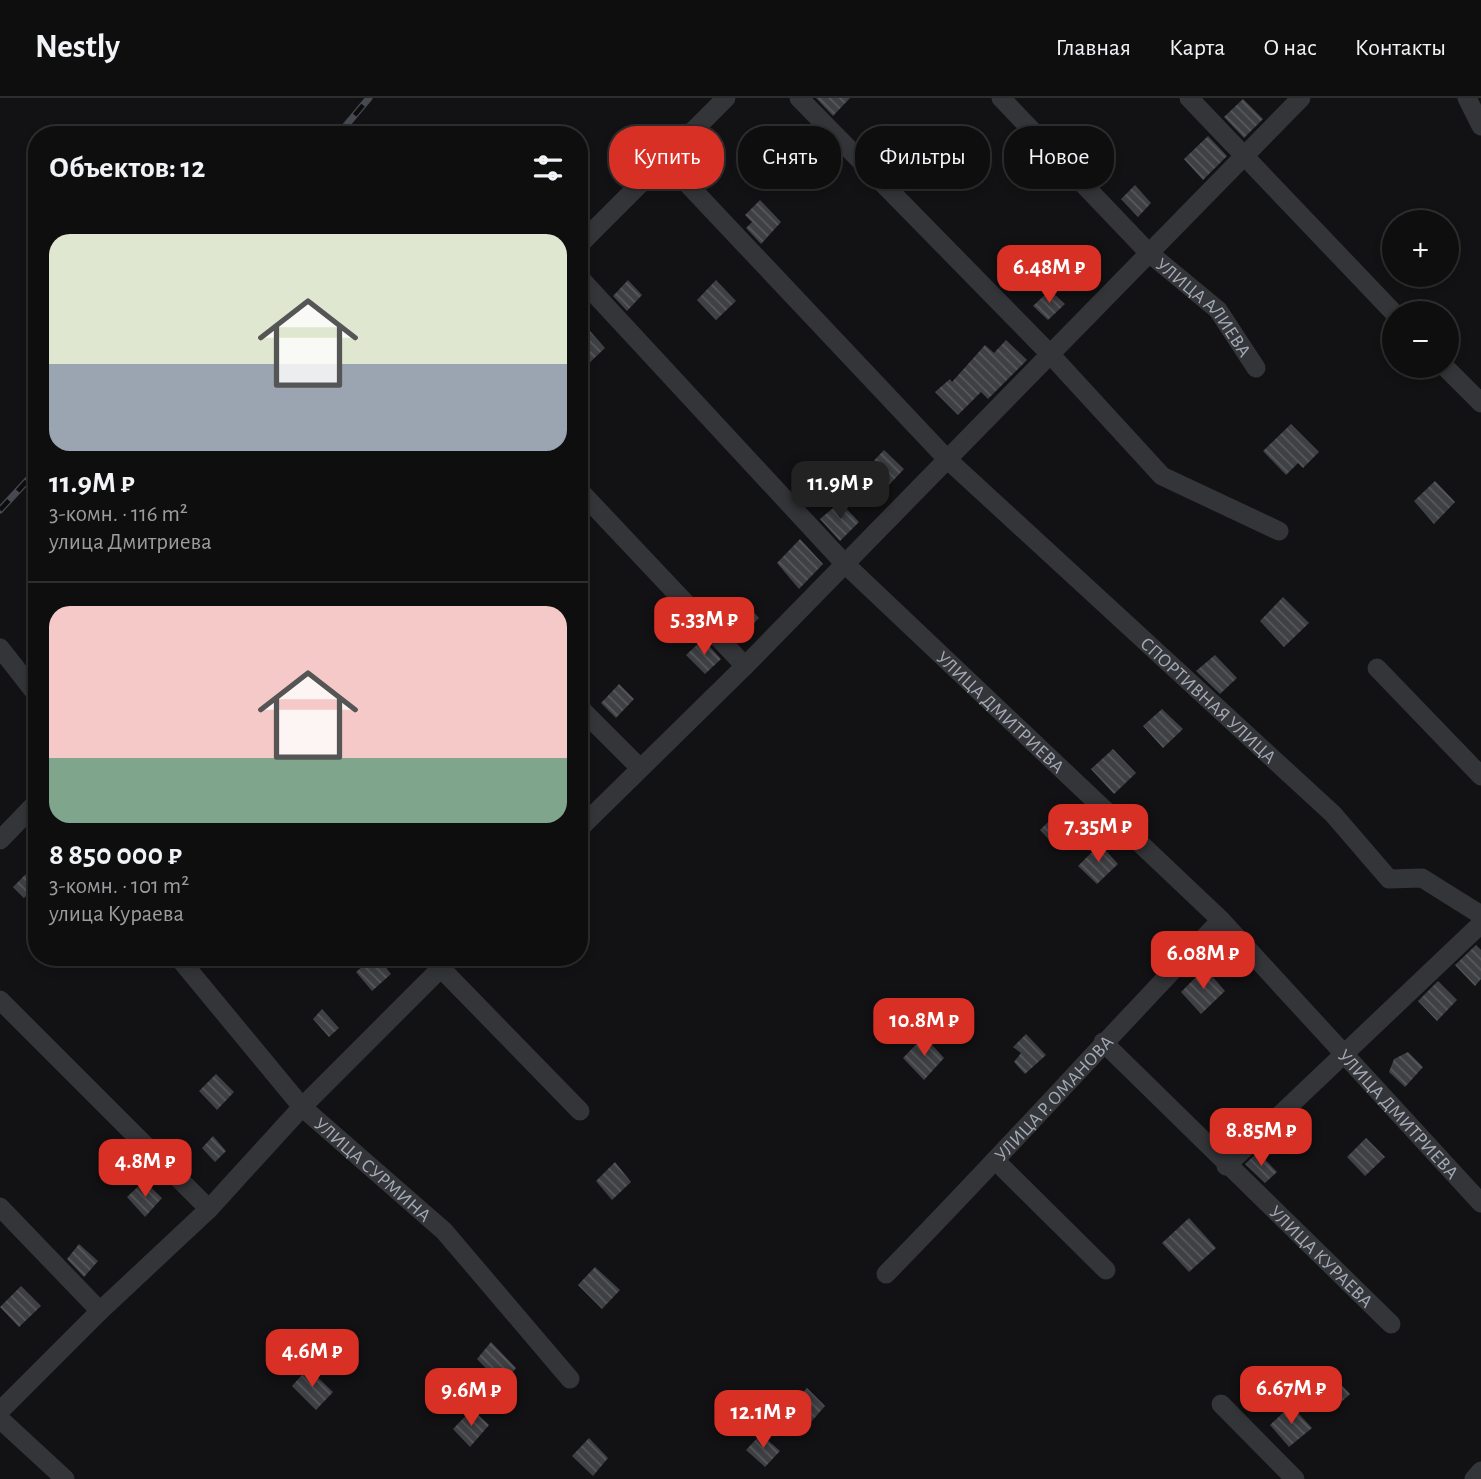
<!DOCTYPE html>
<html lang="ru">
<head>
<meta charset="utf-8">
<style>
	body { margin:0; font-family:"Alegreya Sans",sans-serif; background:#171718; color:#f1f3f6; height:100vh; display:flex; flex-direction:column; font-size:26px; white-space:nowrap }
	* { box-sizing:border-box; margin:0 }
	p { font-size:23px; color:#9b9c9e }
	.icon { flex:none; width:38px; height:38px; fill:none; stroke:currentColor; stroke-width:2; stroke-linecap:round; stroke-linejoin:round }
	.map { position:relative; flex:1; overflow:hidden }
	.side { position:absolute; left:28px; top:28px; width:560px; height:840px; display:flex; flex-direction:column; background:#0e0e0f; border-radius:28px; box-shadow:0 4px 10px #0003,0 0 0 2px #2e2e2f }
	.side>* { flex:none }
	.top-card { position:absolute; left:609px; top:28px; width:665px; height:63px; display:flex; gap:14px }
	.tools { position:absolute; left:1382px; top:112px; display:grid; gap:14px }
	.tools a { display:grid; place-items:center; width:77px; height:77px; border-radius:50%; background:#0e0e0f; box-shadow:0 4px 10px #0003,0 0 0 2px #2e2e2f; font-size:35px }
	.price { position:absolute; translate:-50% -60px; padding:0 16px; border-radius:14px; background:#d93025; color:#fff; font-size:23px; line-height:46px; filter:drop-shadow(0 2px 4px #0008) }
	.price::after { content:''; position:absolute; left:50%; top:42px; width:21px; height:16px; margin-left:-10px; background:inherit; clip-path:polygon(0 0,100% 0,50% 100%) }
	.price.current { background:#222; color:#fff }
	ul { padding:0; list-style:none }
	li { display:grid; align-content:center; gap:14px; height:371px; padding:0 21px }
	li+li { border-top:2px solid #2e2e2f }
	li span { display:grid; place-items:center; height:217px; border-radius:21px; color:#555 }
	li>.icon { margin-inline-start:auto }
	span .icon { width:126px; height:126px; fill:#fffc; stroke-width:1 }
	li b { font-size:30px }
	h2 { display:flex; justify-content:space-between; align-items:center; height:84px; padding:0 21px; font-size:30px }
	.chip { padding:0 24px; border-radius:28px; background:#0e0e0f; box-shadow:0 4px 10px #0003,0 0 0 2px #2e2e2f; font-size:24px; line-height:63px }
	.chip.current { background:#d93025; color:#fff }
	header { display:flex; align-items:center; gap:42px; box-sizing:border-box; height:98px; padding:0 35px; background:#0e0e0f; border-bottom:2px solid #2e2e2f }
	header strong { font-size:33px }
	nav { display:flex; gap:38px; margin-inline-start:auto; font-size:24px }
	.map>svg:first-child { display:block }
	.building { fill:url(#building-back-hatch) }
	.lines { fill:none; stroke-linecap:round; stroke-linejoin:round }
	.minor { stroke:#333539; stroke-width:19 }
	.rail-casing { stroke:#46494f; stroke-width:7 }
	.rail { stroke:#0d0d0f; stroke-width:4.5; stroke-dasharray:13; stroke-linecap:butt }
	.labels { text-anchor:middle; stroke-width:5; stroke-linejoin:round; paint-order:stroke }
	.street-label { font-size:19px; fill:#a3aab6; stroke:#0d0d0f }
</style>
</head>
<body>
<header>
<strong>Nestly</strong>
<nav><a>Главная</a><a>Карта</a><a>О нас</a><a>Контакты</a></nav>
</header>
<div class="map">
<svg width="1481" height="1381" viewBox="0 0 1481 1381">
	<defs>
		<pattern id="building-back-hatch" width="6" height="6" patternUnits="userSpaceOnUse" patternTransform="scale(1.75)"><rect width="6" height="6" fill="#3e4044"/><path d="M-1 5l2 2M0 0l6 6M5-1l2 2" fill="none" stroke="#57595d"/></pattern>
	</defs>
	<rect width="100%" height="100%" fill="#121214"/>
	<path class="building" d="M816,0H850L833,18Z
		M1243,1L1263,21L1244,40L1224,19Z
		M1208,38L1227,58L1203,82L1184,61Z
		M786,59L802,74L786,90L771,74Z
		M1135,87L1151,105L1138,119L1121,101Z
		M760,102L781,124L761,146L746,130L752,124L745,117Z
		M1081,148L1099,166L1079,186L1063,168Z
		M628,182L642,197L627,213L613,198Z
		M716,182L736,203L716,222L697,202Z
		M1050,192L1065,206L1048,222L1033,208Z
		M590,233L605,250L586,268L579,261V242Z
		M1006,242L1027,262L988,301L981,294L958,317L935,294L950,281L952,284L985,247L994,255Z
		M1291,326L1319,354L1303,370L1298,365L1286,377L1263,353Z
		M884,352L904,371L885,391L866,371Z
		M1435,383L1455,404L1434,426L1414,403Z
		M840,404L859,424L840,443L820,421Z
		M800,441L823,466L799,491L777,465Z
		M1283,499L1309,525L1284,549L1260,523Z
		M742,502L759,520L741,537L723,517Z
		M703,541L721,561L705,576L686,557Z
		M1215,557L1237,580L1220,596L1196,573Z
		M619,586L634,601L616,620L601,605Z
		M1162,611L1183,631L1163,650L1143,628Z
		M1113,651L1136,675L1114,696L1091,671Z
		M1063,709L1081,726L1057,750L1040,732Z
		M1100,746L1118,766L1097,786L1078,768Z
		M37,765V799L31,793L24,800L13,789Z
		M1476,847L1481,852V881L1475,888L1455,867Z
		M373,859H377L391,876L372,893L356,874Z
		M1205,870L1225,893L1201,916L1181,894Z
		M1438,883L1457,902L1437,923L1418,903Z
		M322,911L339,930L329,939L313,921Z
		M1026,936L1046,957L1025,976L1014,964L1021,955L1013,949Z
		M924,938L944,960L924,982L903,960Z
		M1408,954L1423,969L1405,989L1389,974L1394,961Z
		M216,976L234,994L217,1012L199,993Z
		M213,1038L226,1053L215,1064L202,1050Z
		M1366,1040L1385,1059L1365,1078L1347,1059Z
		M1258,1054L1277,1074L1265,1085L1245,1066Z
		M615,1064L631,1084L612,1102L596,1083Z
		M144,1083L162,1100L145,1119L127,1099Z
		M1189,1120L1216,1150L1189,1174L1162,1145Z
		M79,1146L98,1163L84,1179L67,1161Z
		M595,1169L620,1192L602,1211L578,1187Z
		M21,1188L41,1208L19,1229L0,1209Z
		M491,1244L516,1270L502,1287L477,1261Z
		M308,1270L333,1294L316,1312L292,1288Z
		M1332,1277L1350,1296L1333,1312L1314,1293Z
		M807,1290L825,1308L810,1325L792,1306Z
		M1291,1307L1312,1330L1289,1349L1270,1327Z
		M472,1311L489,1327L470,1349L453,1331Z
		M761,1336L780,1353L765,1369L746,1352Z
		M589,1340L608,1360L593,1378L572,1358Z"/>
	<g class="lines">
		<g class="minor">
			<path d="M799,0L1050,256L1162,378L1279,433"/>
			<path id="s1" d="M1001,0L1149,155L1218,212L1256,270"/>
			<path d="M1189,0L1395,216"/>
			<path d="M1467,0L1481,28"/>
			<path id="s2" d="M664,61L947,361L1333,716L1389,781L1422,780L1481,817"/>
			<path d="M579,147L726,0"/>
			<path id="s3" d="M579,179L844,465L1221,822L1481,1105"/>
			<path d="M1444,268L1481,305"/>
			<path d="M579,392L745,568"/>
			<path d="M0,550L37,597"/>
			<path d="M1377,570L1481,678"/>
			<path d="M579,609L640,670"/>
			<path d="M579,731L745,568L1301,0"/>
			<path d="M0,742L37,704"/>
			<path id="s4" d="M178,859L302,1009L444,1133L570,1281"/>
			<path d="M430,859L580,1013"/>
			<path d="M0,902L209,1111"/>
			<path id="s5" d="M1103,944L1391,1226"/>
			<path d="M996,1063L1106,1172"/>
			<path d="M1226,1068L1481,826"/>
			<path d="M0,1109L100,1213"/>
			<path id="s6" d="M886,1176C1000,1060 1108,939 1221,822"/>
			<path d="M1221,1306L1295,1381"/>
			<path d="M0,1313L100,1213L209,1111L302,1009L452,859"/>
			<path d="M0,1321L65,1381"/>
			<path d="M1474,1381L1481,1373"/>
		</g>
		<g class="rail-casing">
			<path id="rail" d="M338,37L369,0
				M0,412L37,372"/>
		</g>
		<use href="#rail" class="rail"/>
	</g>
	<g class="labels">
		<g class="street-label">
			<text dy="7" stroke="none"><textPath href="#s1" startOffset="292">УЛИЦА АЛИЕВА</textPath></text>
			<text dy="7" stroke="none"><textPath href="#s2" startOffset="768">СПОРТИВНАЯ УЛИЦА</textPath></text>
			<text dy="7" stroke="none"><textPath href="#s3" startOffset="606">УЛИЦА ДМИТРИЕВА</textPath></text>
			<text dy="7" stroke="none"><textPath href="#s6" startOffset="243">УЛИЦА Р. ОМАНОВА</textPath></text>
			<text dy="7" stroke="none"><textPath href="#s3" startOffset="1172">УЛИЦА ДМИТРИЕВА</textPath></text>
			<text dy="7" stroke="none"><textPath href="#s4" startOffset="289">УЛИЦА СУРМИНА</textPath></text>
			<text dy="7" stroke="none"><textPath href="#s5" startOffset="306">УЛИЦА КУРАЕВА</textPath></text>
		</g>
	</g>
</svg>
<div class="tools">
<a>+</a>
<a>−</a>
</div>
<b class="price" style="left:1049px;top:207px">6.48M ₽</b>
<b class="price current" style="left:840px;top:423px">11.9M ₽</b>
<b class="price" style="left:704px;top:559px">5.33M ₽</b>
<b class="price" style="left:1098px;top:766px">7.35M ₽</b>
<b class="price" style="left:1203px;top:893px">6.08M ₽</b>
<b class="price" style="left:924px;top:960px">10.8M ₽</b>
<b class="price" style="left:1261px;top:1070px">8.85M ₽</b>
<b class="price" style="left:145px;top:1101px">4.8M ₽</b>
<b class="price" style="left:312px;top:1291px">4.6M ₽</b>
<b class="price" style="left:1291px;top:1328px">6.67M ₽</b>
<b class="price" style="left:471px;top:1330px">9.6M ₽</b>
<b class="price" style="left:763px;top:1352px">12.1M ₽</b>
<div class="top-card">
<a class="chip current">Купить</a>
<a class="chip">Снять</a>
<a class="chip">Фильтры</a>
<a class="chip">Новое</a>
</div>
<section class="side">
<h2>Объектов: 12<svg class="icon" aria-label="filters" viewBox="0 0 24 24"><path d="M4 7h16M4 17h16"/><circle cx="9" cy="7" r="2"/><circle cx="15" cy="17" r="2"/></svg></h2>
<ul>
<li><span style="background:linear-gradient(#dfe7d0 60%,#9aa5b1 0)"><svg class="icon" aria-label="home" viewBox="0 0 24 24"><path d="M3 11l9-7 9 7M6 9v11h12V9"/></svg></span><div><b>11.9M ₽</b><p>3-комн. · 116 m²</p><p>улица Дмитриева</p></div></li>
<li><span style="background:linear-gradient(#f6c9c9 70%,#7fa58c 0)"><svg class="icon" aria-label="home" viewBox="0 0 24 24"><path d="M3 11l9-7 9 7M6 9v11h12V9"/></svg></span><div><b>8 850 000 ₽</b><p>3-комн. · 101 m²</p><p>улица Кураева</p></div></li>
</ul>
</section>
</div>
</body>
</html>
